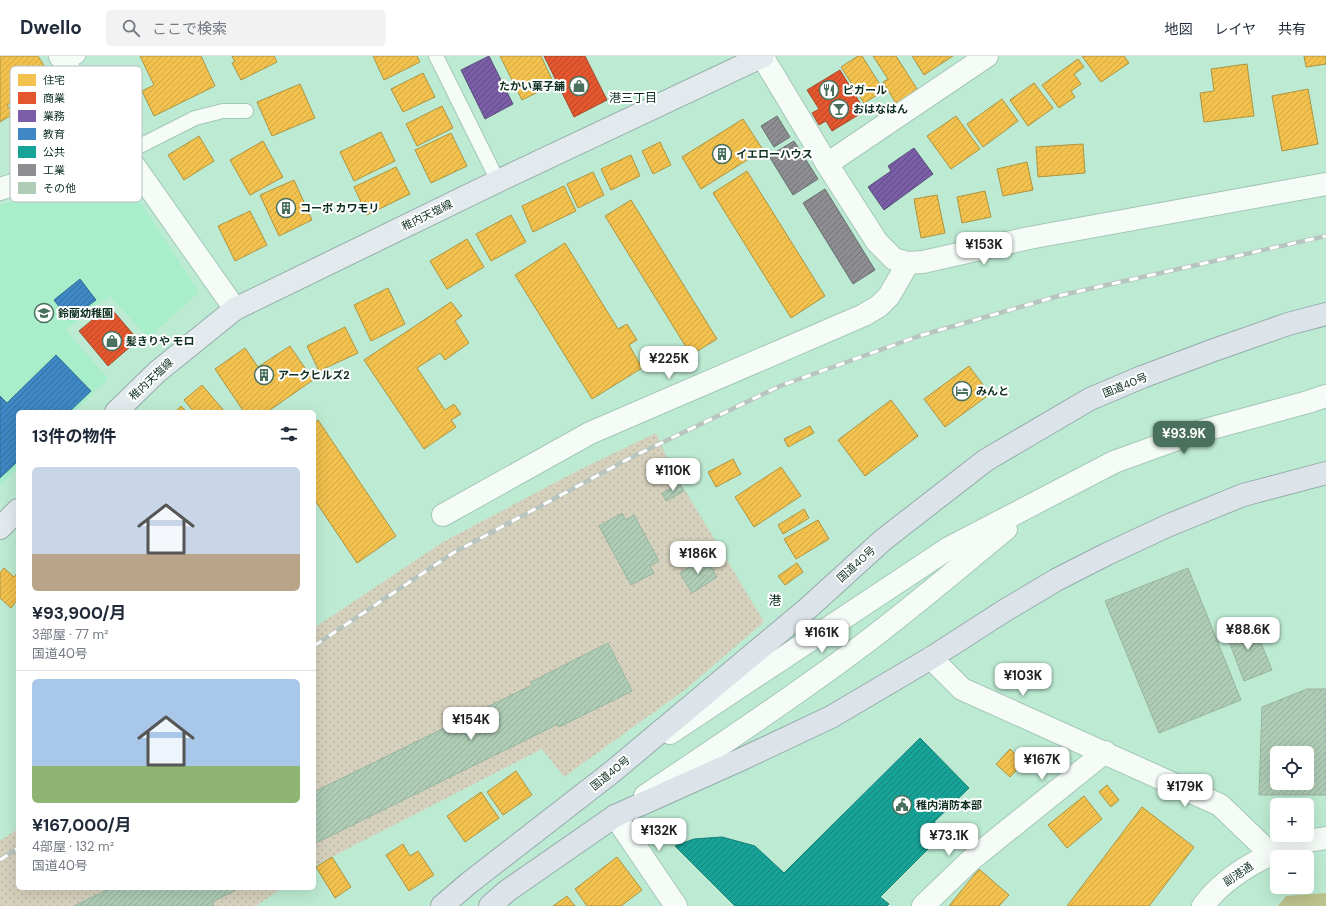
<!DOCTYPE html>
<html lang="ja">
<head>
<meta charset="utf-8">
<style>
	body { margin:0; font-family:"DM Sans","Noto Sans JP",sans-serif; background:#f2f2f3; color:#1f2937; height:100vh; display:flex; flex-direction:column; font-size:15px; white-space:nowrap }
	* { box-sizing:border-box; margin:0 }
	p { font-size:13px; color:#747a83 }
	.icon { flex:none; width:22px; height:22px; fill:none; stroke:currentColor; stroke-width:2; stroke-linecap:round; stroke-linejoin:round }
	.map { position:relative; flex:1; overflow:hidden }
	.sheet { position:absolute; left:16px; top:354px; width:300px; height:480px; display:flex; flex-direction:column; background:#fff; border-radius:6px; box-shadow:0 4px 16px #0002 }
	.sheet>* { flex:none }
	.fabs { position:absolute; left:1270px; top:690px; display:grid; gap:8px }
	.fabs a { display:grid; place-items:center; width:44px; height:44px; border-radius:6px; background:#fff; box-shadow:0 4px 16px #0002; font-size:20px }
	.price { position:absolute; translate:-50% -34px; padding:0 9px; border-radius:8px; background:#fff; color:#222; font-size:13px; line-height:26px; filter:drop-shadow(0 1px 2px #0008) }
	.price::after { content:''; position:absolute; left:50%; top:24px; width:12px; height:9px; margin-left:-6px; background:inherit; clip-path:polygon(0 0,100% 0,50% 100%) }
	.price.selected { background:#4a705e; color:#fff }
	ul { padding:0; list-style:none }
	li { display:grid; align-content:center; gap:8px; height:212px; padding:0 16px }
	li+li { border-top:1px solid #e0e1e3 }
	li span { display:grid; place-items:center; height:124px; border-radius:6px; color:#555 }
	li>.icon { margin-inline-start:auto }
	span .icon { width:72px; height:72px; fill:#fffc; stroke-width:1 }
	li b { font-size:17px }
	h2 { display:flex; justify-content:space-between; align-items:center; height:48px; padding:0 16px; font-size:17px }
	header { display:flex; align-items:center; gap:24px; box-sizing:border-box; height:56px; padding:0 20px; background:#fff; border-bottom:1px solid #e0e1e3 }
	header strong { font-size:19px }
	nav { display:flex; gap:22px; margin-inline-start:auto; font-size:14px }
	.search { width:280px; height:36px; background:#f2f2f3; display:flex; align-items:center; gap:10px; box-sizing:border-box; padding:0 14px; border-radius:6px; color:#747a83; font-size:15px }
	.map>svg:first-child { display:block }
	.built { fill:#a8eecb }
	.grass { fill:url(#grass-dots) }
	.water { fill:#bcc28b }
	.homes { fill:url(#homes-hatch); stroke:#ad9540 }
	.shops { fill:url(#shops-hatch); stroke:#a34b2a }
	.offices { fill:url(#offices-hatch); stroke:#5a507e }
	.schools { fill:url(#schools-hatch); stroke:#306d93 }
	.public { fill:url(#public-hatch); stroke:#148074 }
	.industry { fill:url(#industry-hatch); stroke:#667070 }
	.building { fill:url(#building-hatch); stroke:#98b5a0; fill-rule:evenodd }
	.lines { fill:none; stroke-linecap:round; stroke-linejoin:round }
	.service-casing { stroke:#a5c8b7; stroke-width:16 }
	.minor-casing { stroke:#a5c8b7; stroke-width:24 }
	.tertiary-casing { stroke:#a5c8b7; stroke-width:24 }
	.primary-casing { stroke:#94abab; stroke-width:24 }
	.trunk-casing { stroke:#94abab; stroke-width:24 }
	.service { stroke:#f5fcf8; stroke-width:14 }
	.minor { stroke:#f5fcf8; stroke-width:22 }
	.tertiary { stroke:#f5fcf8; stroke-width:22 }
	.primary { stroke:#e2eaed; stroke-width:22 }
	.trunk { stroke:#dce4ea; stroke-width:22 }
	.rail-casing { stroke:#b8c4be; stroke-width:4.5 }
	.rail { stroke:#fff; stroke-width:3; stroke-dasharray:9; stroke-linecap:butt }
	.labels { text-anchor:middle; stroke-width:4; stroke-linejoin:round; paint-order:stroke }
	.poi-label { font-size:11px; font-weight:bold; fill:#0c2e1f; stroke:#fff; text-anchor:start }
	.street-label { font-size:11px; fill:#0c2e1f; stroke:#fff }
	.neighbourhood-label { font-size:12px; fill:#0c2e1f; stroke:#fff }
	.quarter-label { font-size:13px; fill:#0c2e1f; stroke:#fff }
	.key { fill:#fff; stroke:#b6c0bc; stroke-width:1 }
	.key-label { font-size:11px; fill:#0c2e1f }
</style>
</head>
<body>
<header>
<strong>Dwello</strong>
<div class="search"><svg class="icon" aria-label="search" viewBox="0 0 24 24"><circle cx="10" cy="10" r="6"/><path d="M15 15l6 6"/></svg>ここで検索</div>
<nav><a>地図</a><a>レイヤ</a><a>共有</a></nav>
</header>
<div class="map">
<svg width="1326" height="850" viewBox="0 0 1326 850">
	<defs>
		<pattern id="grass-dots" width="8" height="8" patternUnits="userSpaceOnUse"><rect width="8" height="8" fill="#d6d1bd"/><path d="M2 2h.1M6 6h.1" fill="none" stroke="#b6b4a2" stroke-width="1.8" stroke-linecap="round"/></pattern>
		<pattern id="homes-hatch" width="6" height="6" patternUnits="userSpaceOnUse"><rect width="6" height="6" fill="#f2c14e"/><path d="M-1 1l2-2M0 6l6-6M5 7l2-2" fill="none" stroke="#cea644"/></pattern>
		<pattern id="shops-hatch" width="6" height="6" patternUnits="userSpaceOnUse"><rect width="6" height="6" fill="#e4572e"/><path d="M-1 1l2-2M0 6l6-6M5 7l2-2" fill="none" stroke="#b74827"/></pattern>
		<pattern id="offices-hatch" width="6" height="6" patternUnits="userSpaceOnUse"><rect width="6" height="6" fill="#7b5ea7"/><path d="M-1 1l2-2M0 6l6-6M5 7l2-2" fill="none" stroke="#5d4a80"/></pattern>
		<pattern id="schools-hatch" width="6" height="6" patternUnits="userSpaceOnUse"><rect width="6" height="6" fill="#3f88c5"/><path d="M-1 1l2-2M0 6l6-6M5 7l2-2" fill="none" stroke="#33709f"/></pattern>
		<pattern id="public-hatch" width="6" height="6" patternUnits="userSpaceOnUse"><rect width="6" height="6" fill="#17a398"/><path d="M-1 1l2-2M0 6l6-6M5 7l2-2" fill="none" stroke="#13857b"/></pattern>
		<pattern id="industry-hatch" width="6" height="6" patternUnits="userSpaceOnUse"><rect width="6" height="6" fill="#8d8d92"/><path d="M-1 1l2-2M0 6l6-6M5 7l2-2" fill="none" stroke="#727477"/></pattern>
		<pattern id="building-hatch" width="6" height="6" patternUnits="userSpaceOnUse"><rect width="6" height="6" fill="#aeccb6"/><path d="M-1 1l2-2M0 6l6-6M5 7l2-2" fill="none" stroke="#94b09c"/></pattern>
	</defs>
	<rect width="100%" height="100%" fill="#bdead3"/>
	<path class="built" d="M104,90L199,236L148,282L110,240L66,274L108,323L74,356H18V412L0,430V149L14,145Z"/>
	<path class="grass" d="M656,377L671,411L764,566L686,633L564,721L542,693L314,810V572L443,486L579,414Z
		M18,773V832H282L256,850H0V785Z"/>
	<path class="water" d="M1326,837V850H1278L1286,840Z"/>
	<path class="homes" d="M0,0H38L45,11L12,32L18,42L7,49L13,58L0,66Z
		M140,0H201L215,30L154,60L142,35L154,29Z
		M232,0H274L277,6L241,24L232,7L235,6Z
		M373,0H417L420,6L384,24Z
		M500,0H541L554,28L522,44Z
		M858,0H862L884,35L864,47L841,11Z
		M873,0H896L919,36L897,49L883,26L888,23Z
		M912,0H953L924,19Z
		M1082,0H1124L1129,7L1101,26Z
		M1304,0H1326V8L1306,11Z
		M1078,3L1084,11L1074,18L1081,28L1071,35L1075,41L1059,52L1042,29Z
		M1247,8L1254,60L1204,66L1200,37L1214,35L1211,13Z
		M423,17L435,41L403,56L391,33Z
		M1034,27L1053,52L1028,70L1010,44Z
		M300,28L315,62L272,80L257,46Z
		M1308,33L1318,88L1282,95L1272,40Z
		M1002,43L1018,65L983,91L967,68Z
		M442,50L453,72L417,90L406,68Z
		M956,60L980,93L951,113L927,80Z
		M743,63L763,94L701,133L682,101Z
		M381,76L395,105L354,125L340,96Z
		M451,77L467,110L431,127L415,94Z
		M199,80L214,105L184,124L168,99Z
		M263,85L283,121L250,139L230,104Z
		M660,86L671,109L653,118L642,95Z
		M1083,88L1085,117L1038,121L1036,91Z
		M631,99L640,120L611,134L601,113Z
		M1027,106L1033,134L1003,140L997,113Z
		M396,111L410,138L367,159L354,131Z
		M747,115L825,240L791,262L713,137Z
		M593,116L604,139L578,152L567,128Z
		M294,124L312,164L279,180L260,139Z
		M564,130L576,155L533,176L522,150Z
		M985,135L991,161L962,167L957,141Z
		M937,139L945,177L921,182L914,143Z
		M631,144L717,283L691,299L605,160Z
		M250,155L267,189L235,205L218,170Z
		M511,159L526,186L491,205L476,178Z
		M467,183L484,211L447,233L430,205Z
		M565,187L618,273L627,268L637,284L629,289L642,312L592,343L515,219Z
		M388,232L405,268L371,285L354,249Z
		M451,246L462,260L455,265L469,287L445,304L440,297L417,312L445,354L454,348L461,358L451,364L456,371L424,393L364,304Z
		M345,271L358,297L319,315L307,290Z
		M290,290L313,324L267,356H244L215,313L245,292L258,311Z
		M969,310L990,338L945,371L924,343Z
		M202,329L225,356H194L184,344Z
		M891,344L918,380L865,420L838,384Z
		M181,350L187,356H175Z
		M318,364L396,480L357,507L314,443V367Z
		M810,370L814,377L788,391L784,383Z
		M733,403L741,418L716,431L708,416Z
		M781,411L801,440L754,471L735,441Z
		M804,453L809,462L783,478L778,469Z
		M818,464L829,483L796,503L784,483Z
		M797,507L803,516L785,529L778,520Z
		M4,512L14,521L18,516V543L11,552L0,542V517Z
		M1010,693L1024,706L1010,721L996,708Z
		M516,715L532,739L503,759L487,736Z
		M1107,729L1119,744L1111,751L1099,736Z
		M481,736L499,762L465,786L447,760Z
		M1084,740L1102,763L1067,792L1048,769Z
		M1142,751L1194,791L1149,850H1067Z
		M403,788L410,800L418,795L434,819L409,835L386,799Z
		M332,801L351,831L335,842L316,811Z
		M617,801L642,834L621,850H587L575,833Z
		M979,813L1009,839L999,850H949Z
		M567,840L575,850H553Z"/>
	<path class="shops" d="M544,0H585L607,44L574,61Z
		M840,14L865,55L832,75L826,65L819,69L812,57L819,53L807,34Z
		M109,250L138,284L108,310L79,275Z"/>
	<path class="offices" d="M489,0L513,48L485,63L461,14Z
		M914,92L933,118L884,154L868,131L891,115L888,110Z"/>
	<path class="schools" d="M80,223L96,244L69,264L54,244Z
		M56,299L91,335L69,356H18V405L0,422V340L7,347Z"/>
	<path class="public" d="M920,682L969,732L934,766L945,776L880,841L889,848L887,850H735L675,790L694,783L722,781L755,790L784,817Z"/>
	<path class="industry" d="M777,60L790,81L774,91L761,70Z
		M794,85L818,123L793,139L769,100Z
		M825,133L875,214L853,228L803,147Z"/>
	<path class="building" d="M680,428L684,435L666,445L662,437Z
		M622,457L626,464L634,459L659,505L650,510L654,517L631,529L599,470Z
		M705,501L717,521L692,537L680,517Z
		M1188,512L1241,644L1159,677L1105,545Z
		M1252,564L1272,614L1244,625L1225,575Z
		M608,587L632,635L559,671L558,668L314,788V736L532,629L531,626Z
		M1307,633H1326V739H1259L1262,651ZM1277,697H1307V727H1277Z
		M111,832H240L212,846L214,850H74Z"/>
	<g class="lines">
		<g class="service-casing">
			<path id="service" d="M436,0L498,125
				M65,7L78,0
				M126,97L195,62L223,55H246"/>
		</g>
		<g class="minor-casing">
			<path id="minor" d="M60,0L109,74L235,253
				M827,108L987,0
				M0,133L19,127L109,74
				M443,459L590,377L864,259L879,250L889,240L908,207
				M931,602L962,633L1220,749L1272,799
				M615,760L676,850
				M923,850L972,803L1105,696"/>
		</g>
		<g class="tertiary-casing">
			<path id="tertiary" d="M762,0L827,108L877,186L894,203L908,207L923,206L1029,182L1326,128
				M670,677L949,492L1114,406L1194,377L1308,346L1326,340
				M645,740C716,692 788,645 857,593C908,555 957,513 1006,473
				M1203,850C1225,820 1259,802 1293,789C1303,785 1315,784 1326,782"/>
		</g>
		<g class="primary-casing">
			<path id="primary" d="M116,356L157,316L235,253L498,125L763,0
				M0,472L18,454"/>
		</g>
		<g class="trunk-casing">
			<path id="trunk" d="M442,850L469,827L612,716L807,553L883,484L986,404L1090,343L1142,321L1214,294L1288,268L1326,258
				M490,850L507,835L615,760L742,703L831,661L931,602L1004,555L1056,524L1107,498L1167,470L1243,439L1326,417"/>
		</g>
		<use href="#service" class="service"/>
		<use href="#minor" class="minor"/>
		<use href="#tertiary" class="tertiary"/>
		<use href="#primary" class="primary"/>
		<use href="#trunk" class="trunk"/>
		<g class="rail-casing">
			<path id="rail" d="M314,590L453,497L630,402L780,330L919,280L1062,239L1326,180
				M0,804L18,792"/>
		</g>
		<use href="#rail" class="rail"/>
	</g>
	<defs>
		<g id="shop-ring" transform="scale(1)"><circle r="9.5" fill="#fff" stroke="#4a705e" stroke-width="1.5"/><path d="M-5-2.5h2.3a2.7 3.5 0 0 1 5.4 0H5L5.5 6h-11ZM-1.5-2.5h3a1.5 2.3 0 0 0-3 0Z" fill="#4a705e"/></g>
		<g id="restaurant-ring" transform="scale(1)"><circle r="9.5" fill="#fff" stroke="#4a705e" stroke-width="1.5"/><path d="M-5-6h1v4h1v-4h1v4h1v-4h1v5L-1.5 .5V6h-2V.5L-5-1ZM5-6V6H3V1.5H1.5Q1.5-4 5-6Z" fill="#4a705e"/></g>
		<g id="bar-ring" transform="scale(1)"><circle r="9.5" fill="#fff" stroke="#4a705e" stroke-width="1.5"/><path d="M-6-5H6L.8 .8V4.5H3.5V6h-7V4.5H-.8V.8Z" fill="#4a705e"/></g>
		<g id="building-ring" transform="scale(1)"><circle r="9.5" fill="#fff" stroke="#4a705e" stroke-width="1.5"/><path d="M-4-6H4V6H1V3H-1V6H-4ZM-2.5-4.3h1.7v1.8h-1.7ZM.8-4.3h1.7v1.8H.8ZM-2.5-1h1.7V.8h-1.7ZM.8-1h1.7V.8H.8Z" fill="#4a705e"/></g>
		<g id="school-ring" transform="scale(1)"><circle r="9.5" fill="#fff" stroke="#4a705e" stroke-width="1.5"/><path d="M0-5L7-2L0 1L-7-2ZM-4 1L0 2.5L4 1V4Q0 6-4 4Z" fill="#4a705e"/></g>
		<g id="hotel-ring" transform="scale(1)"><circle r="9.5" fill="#fff" stroke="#4a705e" stroke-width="1.5"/><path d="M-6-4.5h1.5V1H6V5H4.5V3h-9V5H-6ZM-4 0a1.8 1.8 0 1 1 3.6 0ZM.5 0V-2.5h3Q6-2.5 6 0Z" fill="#4a705e"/></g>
		<g id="civic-ring" transform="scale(1)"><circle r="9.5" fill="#fff" stroke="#4a705e" stroke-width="1.5"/><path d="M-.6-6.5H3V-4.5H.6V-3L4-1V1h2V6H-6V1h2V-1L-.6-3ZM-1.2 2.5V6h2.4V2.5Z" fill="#4a705e"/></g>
	</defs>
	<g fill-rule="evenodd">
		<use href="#shop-ring" x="579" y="30"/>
		<use href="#restaurant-ring" x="829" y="34"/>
		<use href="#bar-ring" x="839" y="53"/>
		<use href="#building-ring" x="722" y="98"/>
		<use href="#building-ring" x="286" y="152"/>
		<use href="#school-ring" x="44" y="257"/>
		<use href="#shop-ring" x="112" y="285"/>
		<use href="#building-ring" x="264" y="319"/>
		<use href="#hotel-ring" x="962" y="335"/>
		<use href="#civic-ring" x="902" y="749"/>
	</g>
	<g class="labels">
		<g class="poi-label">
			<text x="565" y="34" text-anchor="end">たかい菓子舗</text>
			<text x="843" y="38">ピガール</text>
			<text x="853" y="57">おはなはん</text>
			<text x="736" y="102">イエローハウス</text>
			<text x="300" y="156">コーポ カワモリ</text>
			<text x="58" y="261">鈴蘭幼稚園</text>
			<text x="126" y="289">髪きりや モロ</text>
			<text x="278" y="323">アークヒルズ2</text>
			<text x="976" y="339">みんと</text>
			<text x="916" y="753">稚内消防本部</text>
		</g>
		<g class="street-label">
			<text transform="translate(427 159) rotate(-26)" y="4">稚内天塩線</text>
			<text transform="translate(151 323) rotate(-43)" y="4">稚内天塩線</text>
			<text transform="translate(1125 329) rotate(-22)" y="4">国道40号</text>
			<text transform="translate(856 508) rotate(-42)" y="4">国道40号</text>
			<text transform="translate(610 717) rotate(-39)" y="4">国道40号</text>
			<text transform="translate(1238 818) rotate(-34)" y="4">副港通</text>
		</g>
		<g class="neighbourhood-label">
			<text x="633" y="46">港三丁目</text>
		</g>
		<g class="quarter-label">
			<text x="775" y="549">港</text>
		</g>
	</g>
	<rect x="10" y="10" width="132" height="136" rx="6" class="key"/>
	<rect x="18" y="18" width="18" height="12" fill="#f2c14e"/>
	<rect x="18" y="36" width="18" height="12" fill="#e4572e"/>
	<rect x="18" y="54" width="18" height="12" fill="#7b5ea7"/>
	<rect x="18" y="72" width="18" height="12" fill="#3f88c5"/>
	<rect x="18" y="90" width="18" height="12" fill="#17a398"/>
	<rect x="18" y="108" width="18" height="12" fill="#8d8d92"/>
	<rect x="18" y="126" width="18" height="12" fill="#aeccb6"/>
	<g class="key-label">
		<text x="43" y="28">住宅</text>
		<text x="43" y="46">商業</text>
		<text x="43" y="64">業務</text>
		<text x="43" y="82">教育</text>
		<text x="43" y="100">公共</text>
		<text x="43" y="118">工業</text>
		<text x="43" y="136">その他</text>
	</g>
</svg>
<div class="fabs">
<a><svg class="icon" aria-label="locate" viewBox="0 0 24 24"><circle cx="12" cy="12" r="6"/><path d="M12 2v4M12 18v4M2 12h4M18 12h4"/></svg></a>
<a>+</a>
<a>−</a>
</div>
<b class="price" style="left:984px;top:210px">¥153K</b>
<b class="price" style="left:669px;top:324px">¥225K</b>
<b class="price selected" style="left:1184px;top:399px">¥93.9K</b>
<b class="price" style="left:673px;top:436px">¥110K</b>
<b class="price" style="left:698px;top:519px">¥186K</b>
<b class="price" style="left:1248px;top:595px">¥88.6K</b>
<b class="price" style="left:822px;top:598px">¥161K</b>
<b class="price" style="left:1023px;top:641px">¥103K</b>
<b class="price" style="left:471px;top:685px">¥154K</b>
<b class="price" style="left:1042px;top:725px">¥167K</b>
<b class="price" style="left:1185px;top:752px">¥179K</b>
<b class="price" style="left:659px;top:796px">¥132K</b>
<b class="price" style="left:949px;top:801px">¥73.1K</b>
<section class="sheet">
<h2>13件の物件<svg class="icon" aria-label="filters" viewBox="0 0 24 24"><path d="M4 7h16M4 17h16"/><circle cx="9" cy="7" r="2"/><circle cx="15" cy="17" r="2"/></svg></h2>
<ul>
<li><span style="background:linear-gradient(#c9d6e8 70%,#b9a48a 0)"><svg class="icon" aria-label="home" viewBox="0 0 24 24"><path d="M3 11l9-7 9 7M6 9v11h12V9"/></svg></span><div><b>¥93,900/月</b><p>3部屋 · 77 m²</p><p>国道40号</p></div></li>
<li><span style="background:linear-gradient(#a9c7e8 70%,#8fb573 0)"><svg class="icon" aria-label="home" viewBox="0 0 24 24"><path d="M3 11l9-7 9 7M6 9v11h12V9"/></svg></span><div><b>¥167,000/月</b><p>4部屋 · 132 m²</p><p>国道40号</p></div></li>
</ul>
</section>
</div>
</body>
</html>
